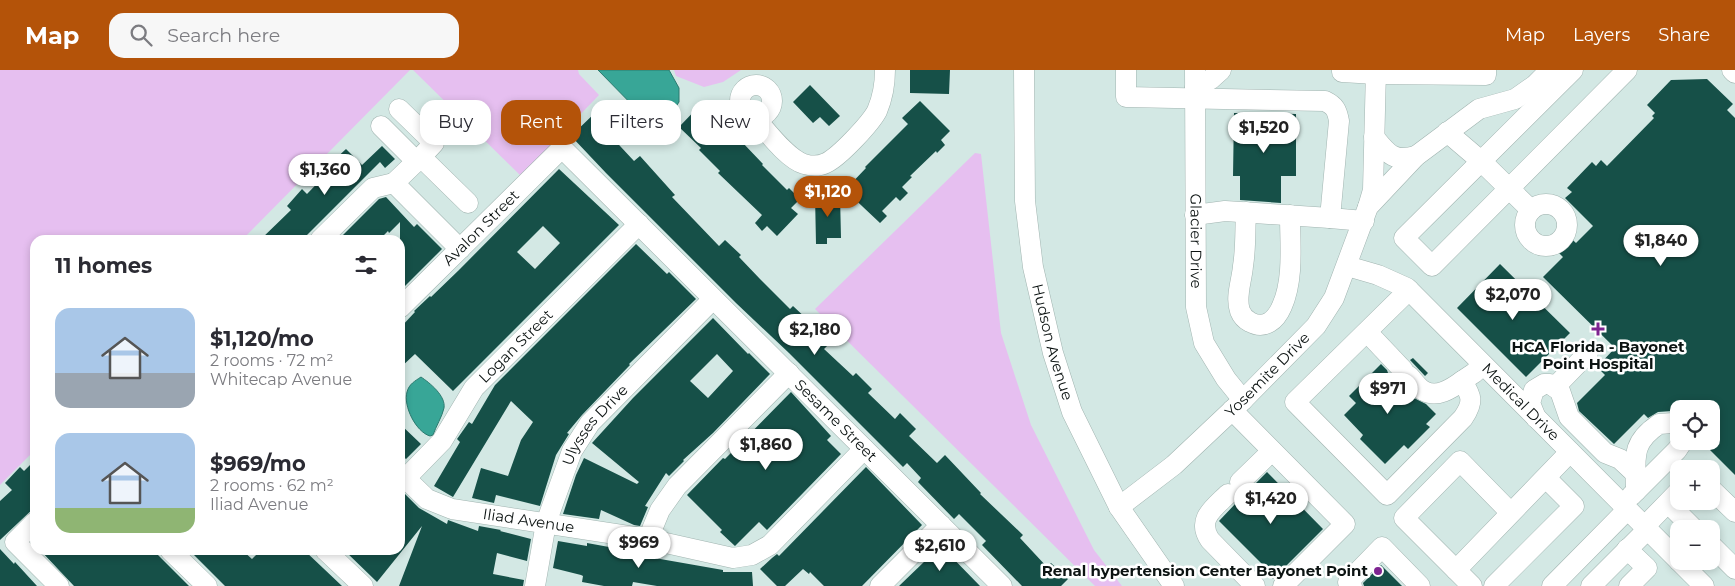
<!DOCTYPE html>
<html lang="en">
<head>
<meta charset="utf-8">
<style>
	body { margin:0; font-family:Montserrat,sans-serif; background:#f7f7f7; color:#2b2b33; height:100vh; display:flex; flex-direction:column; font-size:19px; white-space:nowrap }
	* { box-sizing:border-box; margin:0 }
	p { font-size:16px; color:#7c7c81 }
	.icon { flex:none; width:28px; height:28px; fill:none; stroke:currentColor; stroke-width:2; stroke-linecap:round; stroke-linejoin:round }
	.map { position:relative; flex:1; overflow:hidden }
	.side { position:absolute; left:30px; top:165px; width:375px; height:320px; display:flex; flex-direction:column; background:#fff; border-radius:15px; box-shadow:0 2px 8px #0003 }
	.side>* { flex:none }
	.top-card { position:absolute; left:420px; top:30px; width:475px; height:45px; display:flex; gap:10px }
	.fabs { position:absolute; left:1670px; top:330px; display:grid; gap:10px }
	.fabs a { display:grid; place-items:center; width:50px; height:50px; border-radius:10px; background:#fff; box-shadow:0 2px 8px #0003; font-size:25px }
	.price { position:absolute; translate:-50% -42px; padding:0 11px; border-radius:18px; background:#fff; color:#222; font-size:16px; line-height:32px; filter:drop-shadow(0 1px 2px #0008) }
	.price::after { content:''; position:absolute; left:50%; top:30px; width:15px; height:11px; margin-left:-8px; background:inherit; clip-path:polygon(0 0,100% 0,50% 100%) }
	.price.active { background:#b45309; color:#fff }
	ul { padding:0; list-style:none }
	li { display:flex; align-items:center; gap:15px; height:125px; padding:0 25px }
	li span { display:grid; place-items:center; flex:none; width:140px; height:100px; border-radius:15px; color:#555 }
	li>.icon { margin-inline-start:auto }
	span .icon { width:60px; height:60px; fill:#fffc; stroke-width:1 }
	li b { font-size:21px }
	h2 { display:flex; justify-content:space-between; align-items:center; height:60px; padding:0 25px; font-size:21px }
	.chip { padding:0 18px; border-radius:15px; background:#fff; box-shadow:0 2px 8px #0003; font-size:18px; line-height:45px }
	.chip.active { background:#b45309; color:#fff }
	header { display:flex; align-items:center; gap:30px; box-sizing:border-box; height:70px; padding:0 25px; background:#b45309; color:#fff }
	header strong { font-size:24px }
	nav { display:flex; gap:28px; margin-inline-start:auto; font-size:18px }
	.search { width:350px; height:45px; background:#f7f7f7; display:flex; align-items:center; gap:12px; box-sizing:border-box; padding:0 18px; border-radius:15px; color:#7c7c81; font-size:19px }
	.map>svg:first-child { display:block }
	.green { fill:#e6bff0 }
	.water { fill:#38a697; stroke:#2b7a6f }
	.building { fill:#165048; fill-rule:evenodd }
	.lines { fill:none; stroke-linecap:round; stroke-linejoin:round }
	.minor-casing { stroke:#a1b4b0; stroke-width:21 }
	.minor { stroke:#fff; stroke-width:20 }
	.poi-dot { fill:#7e2491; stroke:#fff; stroke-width:2 }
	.labels { text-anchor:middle; stroke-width:5; stroke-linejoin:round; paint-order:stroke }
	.street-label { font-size:15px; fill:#0c1312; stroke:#fff }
	.poi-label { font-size:15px; font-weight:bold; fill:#0c1312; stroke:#fff }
</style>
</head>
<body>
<header>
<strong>Map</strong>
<div class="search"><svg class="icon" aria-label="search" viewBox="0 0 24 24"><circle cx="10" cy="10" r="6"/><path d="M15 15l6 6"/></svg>Search here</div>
<nav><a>Map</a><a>Layers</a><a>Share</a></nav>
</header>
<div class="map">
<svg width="1735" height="516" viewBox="0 0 1735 516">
	<rect width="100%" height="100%" fill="#d3e8e4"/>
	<path class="green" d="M0,0H410L242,170H35V380L0,415Z
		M413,0H578L579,4L599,25L521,106Z
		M674,0H741L723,12L704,17L676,6Z
		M975,83L981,84L1001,263L1031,355L1094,480L1122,516H1095L815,239Z"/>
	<path class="water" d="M598,0H669L679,18V32L675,38L660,51L655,53L647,50Z
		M421,307C430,313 446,326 444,338C442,347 436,356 433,365L430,366C416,362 403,336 407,322C409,314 415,311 421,307Z"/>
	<path class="building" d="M910,0H950L949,24L910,23Z
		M1707,9L1733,34L1727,40L1735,48V405L1701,371H1711V339H1705L1698,332L1692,339H1679V343L1672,341L1658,342L1648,348L1644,344L1614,374L1579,341L1577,333L1605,305L1597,297L1615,278L1543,207L1563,187L1547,171L1560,158L1576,173L1593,156L1565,128L1572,122L1567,118L1592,92L1596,96L1601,90L1607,96L1654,48L1652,46L1655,43L1647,35L1671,10Z
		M810,15L840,46L829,56L820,47L813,53L793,32Z
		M920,31L950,61L941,70L945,75L937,83L936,81L910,106L912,107L902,117L908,123L900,131L896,127L882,141L887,146L880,153L845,120L866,98L865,97L908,54L902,48Z
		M703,32L722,48L720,50L742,72L763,94L762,95L787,120L789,118L800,129L791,138L798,144L777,166L767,156L762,161L755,153L762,145L718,103L720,101L699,80L701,78L679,57Z
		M597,41L612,57L607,62L634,91L640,86L675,125L672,127L719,176L725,170L741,185L739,187L760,209L790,239L793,236L809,251L807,253L829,274L824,279L853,306L856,303L872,319L868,323L895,349L900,343L916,359L909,366L937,393L945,385L981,423L980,424L1023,465L1020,468L1047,497L1051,493L1068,509L1061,516H1022L982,475L986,471L959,444L954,449L918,412L921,408L907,393L903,397L789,283L736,233L606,103L571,66Z
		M1234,43L1296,44V106H1281V133L1240,130V106H1233Z
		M382,76L395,89L385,98L380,92L302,170H260L291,140L287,136L302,119L307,124L333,97L330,94L346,79L362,95Z
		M559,99L619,155L453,321L415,284L400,298V258L415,242L414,241L430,226L431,227L459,200ZM543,156L560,173L535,199L517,182Z
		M815,125H840L841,168H827V174H816Z
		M386,127L414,157L417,154L442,179L400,221V152L389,163L388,161L379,170H338L379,129Z
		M636,174L667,204L669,202L696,229L629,294L630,295L582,345L567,363L569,364L556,385L540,436L496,425L494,433L472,428L481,398L508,406L521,370L533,352L511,331L453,427L434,416L460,372L457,369L469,352L472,354L495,315Z
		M1500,194L1570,263L1526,307L1457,238Z
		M713,248L748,284L749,283L770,304L713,363L683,390L684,391L669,406L666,403L645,436L648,437L640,456L634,455L601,440L599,449L563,444L576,405L584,388L637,414L639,412L592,373L633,328ZM717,284L733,301L708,328L690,311Z
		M1413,288L1428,303L1425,306L1410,290Z
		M1381,294L1387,300L1390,309L1392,306L1412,327L1426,334L1436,344L1426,354L1430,357L1408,379L1404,375L1385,394L1360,369L1363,365L1344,345L1356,333L1349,326Z
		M791,322L831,366L827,370L841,384L767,460L759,452L735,476L720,462L722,460L687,425L723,388L725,389Z
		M400,354L421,374L406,389L400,384Z
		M35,390V437L0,470V431L12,420L5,413L20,397L24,401Z
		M866,397L922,455L862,516H824L810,502L809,504L803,499L785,516H777L760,499L772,488L777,484L779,486Z
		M1267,402L1323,459L1273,509L1263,499L1265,497L1219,451L1237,432L1240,424L1248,421Z
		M400,419L419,438L447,454L448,450L478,461L479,456L501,460L500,461L531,469L527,491L497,483L493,504L524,510L523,516H399L422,456L377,512L344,480H400Z
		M558,471L587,476V473L609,477V480L723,500V502H752L753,516H657L633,512L632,516H604L582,512L583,506L581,505L553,498Z
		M940,475L980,516H899L925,491Z
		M0,479L14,494L15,492L37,516H0Z
		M40,480H153L189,516H74Z
		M189,480H242L252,489L261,480H304L342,516H225Z
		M1381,495L1402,516H1364L1363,513Z"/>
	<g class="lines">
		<g class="minor-casing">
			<g id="minor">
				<path id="s1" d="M1024,0L1025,131L1033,197L1053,283L1072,342L1119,437L1174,516"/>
				<path d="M1126,0V27L1325,31C1335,36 1337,40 1339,51L1330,148L1364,151"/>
				<path id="s2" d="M1195,0L1196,237L1204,273L1226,309L1243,330"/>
				<path d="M1342,0V2L1376,4L1486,5V0"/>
				<path d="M1573,0L1404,168L1432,196L1627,0"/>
				<path d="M1732,0L1735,3"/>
				<circle cx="756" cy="31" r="16"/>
				<path d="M1195,18L1211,9L1221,0"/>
				<path d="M399,39L434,73L421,87"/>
				<path d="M754,47C766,60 787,89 804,94C811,96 820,96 826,93C839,87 870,54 877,41C883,27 885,15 885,0"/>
				<path d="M381,56L416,91"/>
				<path d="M1447,62L1481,91L1531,140"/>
				<path d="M1374,67C1388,84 1393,92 1416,86"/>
				<path d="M394,113L421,87L468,133"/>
				<path d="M394,113L460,179"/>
				<circle cx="1546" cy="155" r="21"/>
				<path d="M1368,137L1373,120L1376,0"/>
				<path d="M1246,142C1245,160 1246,178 1243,196C1242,210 1235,227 1240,241C1242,246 1246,250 1250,252C1265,260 1276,250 1282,236C1294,209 1290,174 1290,145"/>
				<path d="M1195,145L1225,141L1330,148"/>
				<path d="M320,170L373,118L394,113"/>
				<path id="s3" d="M1347,196L1378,205L1407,218L1679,491"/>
				<path d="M1409,220L1295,332L1387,425L1463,348C1474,332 1472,326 1462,311L1474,303L1483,295"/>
				<path id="s4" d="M400,238L562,78L1002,516"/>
				<path d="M1367,262L1403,300"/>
				<path d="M1409,306C1413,310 1418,318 1424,321C1437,328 1451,319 1462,311"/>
				<path d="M1555,317L1588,283"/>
				<path d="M1232,340L1345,454L1283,516"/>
				<path d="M1536,348L1530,333L1534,320L1544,314H1550L1560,321L1569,347L1605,383L1620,389L1636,404"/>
				<path id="s5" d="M400,403L427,429L452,439L648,469L733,488L752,485L770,475L864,379"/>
				<path id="s6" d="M405,409L442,371L474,318L639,154"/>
				<path d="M1240,412L1272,381"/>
				<path d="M1711,419L1735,442"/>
				<path d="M1636,421C1636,390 1629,374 1659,354L1673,353L1679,357"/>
				<path d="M1228,424C1214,438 1196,449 1210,470L1255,516"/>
				<path d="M1631,426L1677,380L1683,371"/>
				<path d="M1668,433L1694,459"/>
				<path id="s7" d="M1119,437L1174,395L1243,330L1316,256L1334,228L1368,137L1416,86L1479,39L1515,29L1535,15L1550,0"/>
				<path d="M1511,443L1460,391L1404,448L1456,500L1570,382"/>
				<path d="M35,452L15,472L59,516"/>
				<path d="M1644,457L1679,421"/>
				<path d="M648,469L660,440L677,416L789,303"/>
				<path d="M1711,475L1735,499"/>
				<path d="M1627,479L1647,498L1629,516"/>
				<path d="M170,480L207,516"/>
				<path d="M325,480L363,516"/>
				<path d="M1679,491L1704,516"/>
				<path d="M1456,500L1472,516"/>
				<path id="s8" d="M535,516L546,453L572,381L590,353L713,229"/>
				<path d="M880,516L941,455"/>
				<path d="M1352,516L1348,512L1382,477L1420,516"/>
				<path d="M1494,516L1574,436L1546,408"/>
				<path d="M1552,516L1627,440"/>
				<path d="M1591,516L1647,460"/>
			</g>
		</g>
		<use href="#minor" class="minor"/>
	</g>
	<g class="poi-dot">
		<path d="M1595.5 251.5h5v5h5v5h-5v5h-5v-5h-5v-5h5z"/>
		<circle cx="1378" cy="501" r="5"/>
	</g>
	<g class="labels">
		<g class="street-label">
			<text dy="5" stroke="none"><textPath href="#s4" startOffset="114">Avalon Street</textPath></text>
			<text dy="5" stroke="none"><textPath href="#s2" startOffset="171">Glacier Drive</textPath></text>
			<text dy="5" stroke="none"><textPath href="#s1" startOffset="275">Hudson Avenue</textPath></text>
			<text dy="5" stroke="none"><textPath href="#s6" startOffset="174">Logan Street</textPath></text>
			<text dy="5" stroke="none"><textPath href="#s7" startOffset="199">Yosemite Drive</textPath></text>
			<text dy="5" stroke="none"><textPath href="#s3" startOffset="225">Medical Drive</textPath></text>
			<text dy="5" stroke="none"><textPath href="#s4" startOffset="614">Sesame Street</textPath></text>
			<text dy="5" stroke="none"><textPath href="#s8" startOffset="175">Ulysses Drive</textPath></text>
			<text dy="5" stroke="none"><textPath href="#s5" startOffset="142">Iliad Avenue</textPath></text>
		</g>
		<g class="poi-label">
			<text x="1598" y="282">HCA Florida - Bayonet<tspan x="1598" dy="17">Point Hospital</tspan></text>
			<text x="1368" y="506" text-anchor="end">Renal hypertension Center Bayonet Point</text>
		</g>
	</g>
</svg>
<div class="fabs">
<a><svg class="icon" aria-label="locate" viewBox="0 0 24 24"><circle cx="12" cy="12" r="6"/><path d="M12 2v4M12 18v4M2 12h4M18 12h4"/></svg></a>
<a>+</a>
<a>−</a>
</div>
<b class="price" style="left:1264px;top:84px">$1,520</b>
<b class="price" style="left:325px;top:126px">$1,360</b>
<b class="price active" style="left:828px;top:148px">$1,120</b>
<b class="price" style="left:1661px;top:197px">$1,840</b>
<b class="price" style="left:1513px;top:251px">$2,070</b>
<b class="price" style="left:815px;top:286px">$2,180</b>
<b class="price" style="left:1388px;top:345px">$971</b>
<b class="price" style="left:766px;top:401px">$1,860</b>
<b class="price" style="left:1271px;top:455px">$1,420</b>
<b class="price" style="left:639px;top:499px">$969</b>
<b class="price" style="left:940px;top:502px">$2,610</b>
<div class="top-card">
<a class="chip">Buy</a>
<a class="chip active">Rent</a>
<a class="chip">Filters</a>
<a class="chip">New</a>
</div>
<section class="side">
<h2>11 homes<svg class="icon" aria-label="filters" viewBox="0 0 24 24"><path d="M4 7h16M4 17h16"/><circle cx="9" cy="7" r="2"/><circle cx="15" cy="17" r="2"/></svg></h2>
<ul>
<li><span style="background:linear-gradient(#a9c7e8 65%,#9aa5b1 0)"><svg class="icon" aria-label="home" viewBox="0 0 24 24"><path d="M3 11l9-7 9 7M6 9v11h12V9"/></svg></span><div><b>$1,120/mo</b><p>2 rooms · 72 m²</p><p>Whitecap Avenue</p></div></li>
<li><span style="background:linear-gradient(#a9c7e8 75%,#8fb573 0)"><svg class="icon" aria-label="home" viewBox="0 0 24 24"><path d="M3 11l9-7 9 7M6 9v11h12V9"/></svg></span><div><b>$969/mo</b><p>2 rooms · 62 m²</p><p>Iliad Avenue</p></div></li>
</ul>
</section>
</div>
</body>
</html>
